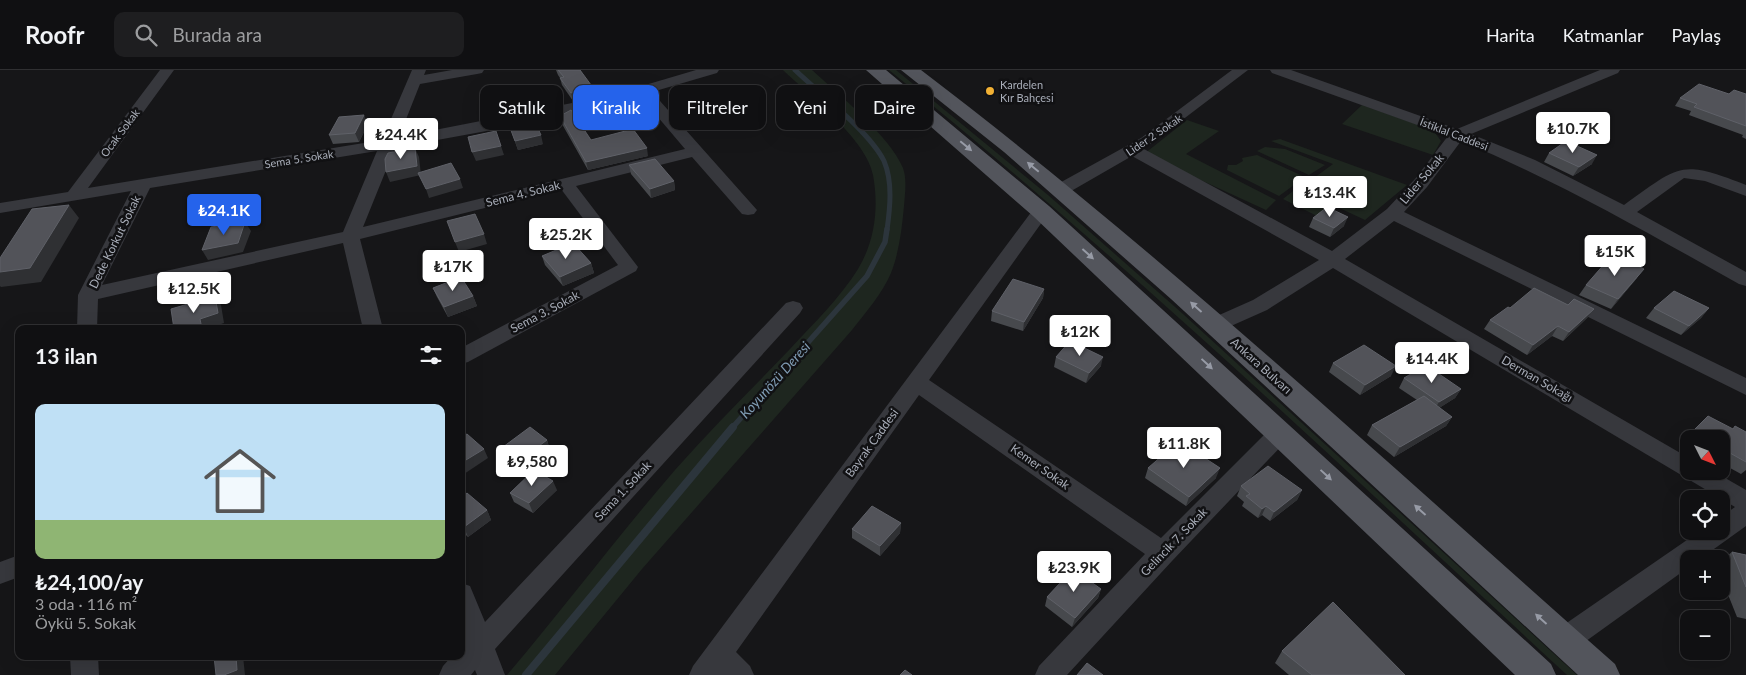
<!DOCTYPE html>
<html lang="tr">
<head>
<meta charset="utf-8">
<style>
	body { margin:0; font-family:Lato,sans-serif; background:#1e1e20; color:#f1f3f6; height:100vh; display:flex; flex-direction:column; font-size:19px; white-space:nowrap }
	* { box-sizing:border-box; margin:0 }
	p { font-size:16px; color:#9c9d9f }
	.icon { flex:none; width:28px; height:28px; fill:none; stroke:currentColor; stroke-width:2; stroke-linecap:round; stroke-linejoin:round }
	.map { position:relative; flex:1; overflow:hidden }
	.details { position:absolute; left:15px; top:255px; width:450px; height:335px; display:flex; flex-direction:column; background:#101012; border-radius:10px; box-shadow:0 5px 20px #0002,0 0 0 1px #303032 }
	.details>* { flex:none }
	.hud { position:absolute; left:480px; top:15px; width:475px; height:45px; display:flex; gap:10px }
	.needle { width:32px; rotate:132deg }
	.controls { position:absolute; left:1680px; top:360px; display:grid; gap:10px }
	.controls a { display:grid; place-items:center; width:50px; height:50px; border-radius:10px; background:#101012; box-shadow:0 5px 20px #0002,0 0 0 1px #303032; font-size:25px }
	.price { position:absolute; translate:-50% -42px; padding:0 11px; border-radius:5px; background:#fff; color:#222; font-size:16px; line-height:32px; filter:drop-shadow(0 1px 2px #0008) }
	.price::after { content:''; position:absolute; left:50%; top:30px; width:15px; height:11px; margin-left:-8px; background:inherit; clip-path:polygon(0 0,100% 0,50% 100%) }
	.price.on { background:#2563eb; color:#fff }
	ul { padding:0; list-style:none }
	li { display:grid; align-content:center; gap:10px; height:265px; padding:0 20px }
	li span { display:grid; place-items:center; height:155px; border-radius:10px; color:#555 }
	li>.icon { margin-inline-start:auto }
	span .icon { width:90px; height:90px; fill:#fffc; stroke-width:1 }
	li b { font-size:21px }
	h2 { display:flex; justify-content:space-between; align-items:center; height:60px; padding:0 20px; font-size:21px }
	.chip { padding:0 18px; border-radius:10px; background:#101012; box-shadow:0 5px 20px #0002,0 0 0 1px #303032; font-size:18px; line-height:45px }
	.chip.on { background:#2563eb; color:#fff }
	header { display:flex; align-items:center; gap:30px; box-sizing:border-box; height:70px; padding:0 25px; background:#101012; border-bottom:1px solid #303032 }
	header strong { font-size:24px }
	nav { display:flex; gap:28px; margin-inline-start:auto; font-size:18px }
	.search { width:350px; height:45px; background:#1e1e20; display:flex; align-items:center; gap:12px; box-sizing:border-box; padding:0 18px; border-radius:10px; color:#9c9d9f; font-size:19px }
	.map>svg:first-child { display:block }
	.green { fill:#1e261f }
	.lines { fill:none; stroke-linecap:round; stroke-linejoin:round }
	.stream-far2 { stroke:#2c353c; stroke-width:5 }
	.stream-far1 { stroke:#2c353c; stroke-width:5.5 }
	.stream { stroke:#2c353c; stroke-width:8 }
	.minor { fill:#37383d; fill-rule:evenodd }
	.major { fill:#53555c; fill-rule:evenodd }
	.wall { fill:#47494d }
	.shaded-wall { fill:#2f3033 }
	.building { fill:#525359; stroke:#5f6168 }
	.oneway { fill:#979ba6 }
	.poi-dot { fill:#f2b134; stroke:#111113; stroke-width:2 }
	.labels { text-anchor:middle; stroke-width:5; stroke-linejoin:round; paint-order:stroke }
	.far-poi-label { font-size:11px; fill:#a8adb8; stroke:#111113; text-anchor:start }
	.far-street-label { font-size:11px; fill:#a8adb8; stroke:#111113 }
	.street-label { font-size:12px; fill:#a8adb8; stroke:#111113 }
	.water-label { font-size:14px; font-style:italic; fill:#7f9bb3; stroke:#111113 }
</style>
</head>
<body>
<header>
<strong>Roofr</strong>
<div class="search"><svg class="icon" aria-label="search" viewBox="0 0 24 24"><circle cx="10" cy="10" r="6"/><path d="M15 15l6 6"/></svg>Burada ara</div>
<nav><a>Harita</a><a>Katmanlar</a><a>Paylaş</a></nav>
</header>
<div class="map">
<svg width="1746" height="605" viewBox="0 0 1746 605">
	<rect width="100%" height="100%" fill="#161618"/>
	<path class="green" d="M783,0H812C839,25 889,65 903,98C907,109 905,124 904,136C902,158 899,183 891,203C882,224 866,242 852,260L642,499L555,605H507C564,538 617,467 675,400C712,358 752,319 790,279C814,253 840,228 858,199C875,171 879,137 873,105C867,70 809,25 783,0Z
		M889,0H896L1048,125L1183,244L1577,605H1567C1345,400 1125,190 889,0Z
		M1362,35L1433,60L1441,71L1433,85L1342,54Z
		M1187,50L1219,61L1186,84L1276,130L1266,140L1144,84Z
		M1280,69L1407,115L1365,150L1299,119L1333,94L1271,71Z
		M1265,77L1285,79L1325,95L1309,105L1257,81Z
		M1257,85L1305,107L1279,126L1227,100L1228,95H1236L1243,91L1242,88Z
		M1293,121L1330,141L1317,146L1283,129Z"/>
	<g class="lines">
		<path class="stream-far2" d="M795,0C820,24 869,61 884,91C893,112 890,138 887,160"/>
		<path class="stream-far1" d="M732,358L867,206L885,172L887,159"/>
		<path class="stream" d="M526,605L733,357"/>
		<path class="minor" d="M160,0H174L88,118L382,70L412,0H426L424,5L452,0H484L482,3L477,4L420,14L399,67L608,26L696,0H719L717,3L652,22L757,140L754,144L748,145L742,144L692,87L576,116L638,197L636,201L468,292L461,294V278L618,195L561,119L360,169L383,259H363L343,173L98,229L97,259H77L78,225L131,121L0,143V133L68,122ZM640,26L685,79L363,157L395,78C476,62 560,50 640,26ZM377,81L343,162L102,215L150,118Z
			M1232,0H1248L1144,79L1332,181L1387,139L1415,109L1448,66L1272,3L1270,0H1291L1457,59L1600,0H1620L1618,3L1471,64L1535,90L1624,135C1680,95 1680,89 1746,115V126L1705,111L1684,108L1637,142L1746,202V216L1739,214C1648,163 1558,111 1461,71L1427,117L1404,142L1746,308V325L1394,151L1345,189L1689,388V401H1713L1746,420V456L1700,489H1689V497L1575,579L1565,582L1555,579L1551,570L1555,561L1700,461H1721V447L1735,437L1333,198L1267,240L1222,260L1215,262L1208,260L1205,255L1208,250L1253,230L1319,190L1132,86L1066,124L1060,125L1054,124L1051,120L1054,116L1141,68Z
			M1041,136L1047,137L1050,141L929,310L1161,468L1272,357L1280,355L1288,357L1291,363L1288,369L1172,491L1067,605H1035L1039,596L1145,484L919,325L736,582L750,596L754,605H689L693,596L1035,137Z
			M793,231L800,233L803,238L800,243L495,579L505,605H477L475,600L471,605H439L443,596L452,586H461V577L465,572L461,561V513L470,516L485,552L786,233Z
			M19,485V507L0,514V492Z
			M70,586H98L99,605H71Z"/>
		<path class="major" d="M866,0H886L1049,136L1551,594L1556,605H1515L1033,146Z
			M901,0H921C1163,184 1387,393 1615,594L1620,605H1578L1171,229L1004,82Z"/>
	</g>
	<path class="wall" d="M556,0H580L596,26L573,31L562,15L560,8L558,5Z
		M1729,24H1746V69L1742,67L1743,65L1689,45L1691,41L1675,36L1680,28Z
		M560,46L591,70L648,86L588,100L562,54Z
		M368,54L359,72L333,74L329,65Z
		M509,55L543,74L518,80Z
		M1549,83L1592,94L1573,106L1544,92Z
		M629,95L674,111L675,120L651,128L631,104Z
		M1313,148L1344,156L1330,167L1309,157Z
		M542,186L591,193L594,203L563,216L545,195Z
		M1637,208L1611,239L1579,225L1586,215Z
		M433,218L473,226L477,236L448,247L437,227Z
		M1044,219L1043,228L1023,261L991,251L992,241Z
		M1568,235L1594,239L1587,248L1563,271L1552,266L1527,285L1484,259L1490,250L1510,238Z
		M1654,238H1709L1701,248L1681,265L1646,248Z
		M1056,287L1101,296L1086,313L1054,297Z
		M1333,293L1391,306L1360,325L1329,302Z
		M1404,308L1461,319L1455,328L1439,338L1452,347L1446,356L1394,387L1367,365L1372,355L1417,330L1399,318Z
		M1733,359L1746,362V400L1741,404L1721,393V369H1689V375L1683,371L1692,362Z
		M547,370L550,380L523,399L507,386L503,377Z
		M1148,398L1216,408L1186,436L1145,408Z
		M1241,416L1302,420L1297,430L1270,451L1262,445L1258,448L1242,436L1244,432L1237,426Z
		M557,420L533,443L514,432L510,423Z
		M461,428L487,440L491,450L468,467L461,460Z
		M901,453L900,463L880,486L852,468V459Z
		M1732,482L1746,485V549L1737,547L1721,507V491Z
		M1101,519L1098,528L1072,557L1045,536L1047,527Z
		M1282,581L1405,605H1289L1275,593Z"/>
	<path class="shaded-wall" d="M594,19L596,26L573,31L571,23Z
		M364,45L368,54L359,72L355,63Z
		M541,65L543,74L518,80L515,71Z
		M501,76L504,85L476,91L472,82Z
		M415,78L419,87L421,105L390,112L386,102Z
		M647,78L648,86L588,100L586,92Z
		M1597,85L1592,94L1573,106L1579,97Z
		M460,109L463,118L429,128L426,119Z
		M674,111L675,120L651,128L650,119Z
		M69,135L79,148L41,212L1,217L0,216V202Z
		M1348,147L1344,156L1330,167L1334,158Z
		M245,152L251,161L243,182L208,190L202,180Z
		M484,164L487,174L459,182L455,172Z
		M591,193L594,203L563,216L560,207Z
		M1644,199L1637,208L1611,239L1618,229Z
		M1044,219L1043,228L1023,261L1024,252Z
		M215,226L221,235L224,253L207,259H202L200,249Z
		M473,226L477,236L448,247L444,237Z
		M1709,238L1701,248L1681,265L1689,256Z
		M1594,239L1587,248L1563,271L1569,262Z
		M1558,256L1552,266L1527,285L1533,275Z
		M1103,287L1101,296L1086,313L1089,303Z
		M1396,296L1391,306L1360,325L1365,315Z
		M1461,319L1455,328L1433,342L1439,332Z
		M1452,347L1446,356L1394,387L1400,377Z
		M547,370L550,380L523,399L520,390Z
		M484,379L488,388L464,404L461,399V393Z
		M1220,398L1216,408L1186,436L1189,427Z
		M553,411L557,420L533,443L529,433Z
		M1302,420L1297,430L1270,451L1274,442Z
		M1266,436L1262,445L1258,448L1262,439Z
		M487,440L491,450L468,467L464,457Z
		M901,453L900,463L880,486V476Z
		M1101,519L1098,528L1072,557L1075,548Z
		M236,586H243L245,605H224Z"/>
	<path class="building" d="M558,0H580L594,19L571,23L560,8L564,7Z
		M1699,14L1729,24L1734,20L1746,24V56L1694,37L1697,34L1680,28Z
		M571,40L591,70L633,59L647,78L586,92L560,46Z
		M364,45L355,63L329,65L339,47Z
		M534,50L541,65L515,71L509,55Z
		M496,61L501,76L472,82L468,67Z
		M1566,71L1597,85L1579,97L1549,83Z
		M415,78L417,96L386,102L385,89L388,83Z
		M655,89L674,111L650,119L629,95Z
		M451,93L460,109L426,119L418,103Z
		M69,135L30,198L0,202V188L32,139Z
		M1327,137L1348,147L1334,158L1313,148Z
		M475,144L484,164L455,172L447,151Z
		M245,152L238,173L202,180L211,157Z
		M573,173L591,193L560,207L542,186Z
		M1613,184L1644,199L1618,229L1586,215Z
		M461,207L473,226L444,237L433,218Z
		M1013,209L1044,219L1024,252L992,241Z
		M1534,218L1568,235L1574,229L1594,239L1569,262L1558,256L1533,275L1490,250L1508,237L1510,238Z
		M1674,221L1709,238L1689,256L1654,238Z
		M215,226L218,243L200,249L202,259H174L171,239Z
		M1070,271L1103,287L1089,303L1056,287Z
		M1364,275L1396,296L1365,315L1333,293Z
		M1426,295L1461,319L1439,332L1404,308Z
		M1424,326L1452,347L1400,377L1372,355Z
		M1708,346L1733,359L1735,356L1746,362V392L1721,378V369H1704L1692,362Z
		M530,357L547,370L520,390L503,377Z
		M467,364L484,379L461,393V367Z
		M1179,371L1220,398L1189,427L1148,398Z
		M1268,396L1302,420L1274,442L1266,436L1262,439L1246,426L1250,424L1241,416Z
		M534,400L553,411L529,433L510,423Z
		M467,423L487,440L464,457L461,455V428Z
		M872,436L901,453L880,476L852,459Z
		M1732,482L1746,485V517Z
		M1073,499L1101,519L1075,548L1047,527Z
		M1333,532L1405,605H1312L1282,581Z
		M214,586H236L237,600L224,605H216Z
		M1087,593L1103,605H1077Z
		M905,600L912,605H900Z"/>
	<defs><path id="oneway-solid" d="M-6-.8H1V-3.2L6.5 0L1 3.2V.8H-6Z" transform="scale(1.25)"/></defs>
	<g class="oneway">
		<use href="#oneway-solid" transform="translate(966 76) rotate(40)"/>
		<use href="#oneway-solid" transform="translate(1033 97) rotate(-140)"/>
		<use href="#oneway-solid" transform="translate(1088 184) rotate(42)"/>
		<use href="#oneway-solid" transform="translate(1196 237) rotate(-138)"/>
		<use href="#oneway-solid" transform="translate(1207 294) rotate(43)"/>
		<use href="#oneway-solid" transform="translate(1326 405) rotate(43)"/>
		<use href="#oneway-solid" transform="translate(1420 440) rotate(-138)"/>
		<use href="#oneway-solid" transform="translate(1541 549) rotate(-138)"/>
	</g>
	<circle class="poi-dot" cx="990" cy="21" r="5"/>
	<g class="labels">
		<g class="far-poi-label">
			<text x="1000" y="19">Kardelen<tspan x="1000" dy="13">Kır Bahçesi</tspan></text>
		</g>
		<g class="far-street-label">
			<text transform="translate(120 63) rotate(-53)" y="4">Ocak Sokak</text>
			<text transform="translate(1454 64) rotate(21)" y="4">İstiklal Caddesi</text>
			<text transform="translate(1154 65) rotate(-34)" y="4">Lider 2 Sokak</text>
			<text transform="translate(299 89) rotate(-9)" y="4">Sema 5. Sokak</text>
		</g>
		<g class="street-label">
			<text transform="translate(1422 109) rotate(-50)" y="4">Lider Sokak</text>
			<text transform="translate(523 124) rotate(-14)" y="4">Sema 4. Sokak</text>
			<text transform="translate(115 172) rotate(-64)" y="4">Dede Korkut Sokak</text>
			<text transform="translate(545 242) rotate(-28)" y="4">Sema 3. Sokak</text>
			<text transform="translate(1261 296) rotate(42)" y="4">Ankara Bulvarı</text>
			<text transform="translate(1537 309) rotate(30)" y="4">Derman Sokağı</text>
			<text transform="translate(872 373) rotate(-54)" y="4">Bayrak Caddesi</text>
			<text transform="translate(1040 397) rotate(35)" y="4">Kemer Sokak</text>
			<text transform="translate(623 421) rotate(-47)" y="4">Sema 1. Sokak</text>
			<text transform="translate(1174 472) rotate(-46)" y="4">Gelincik 7. Sokak</text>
		</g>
		<g class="water-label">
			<text transform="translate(775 310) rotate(-48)" y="5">Koyunözü Deresi</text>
		</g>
	</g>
</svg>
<div class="controls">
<a><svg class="needle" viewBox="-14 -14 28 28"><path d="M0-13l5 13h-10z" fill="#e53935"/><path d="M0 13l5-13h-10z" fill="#9c9d9f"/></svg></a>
<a><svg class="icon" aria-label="locate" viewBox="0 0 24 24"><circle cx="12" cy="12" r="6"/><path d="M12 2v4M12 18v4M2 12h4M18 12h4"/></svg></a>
<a>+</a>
<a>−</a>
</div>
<b class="price" style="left:1573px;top:84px">₺10.7K</b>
<b class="price" style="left:401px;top:90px">₺24.4K</b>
<b class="price" style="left:1330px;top:148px">₺13.4K</b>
<b class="price on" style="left:224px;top:166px">₺24.1K</b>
<b class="price" style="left:566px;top:190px">₺25.2K</b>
<b class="price" style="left:1615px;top:207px">₺15K</b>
<b class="price" style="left:453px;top:222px">₺17K</b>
<b class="price" style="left:194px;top:244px">₺12.5K</b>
<b class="price" style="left:1080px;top:287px">₺12K</b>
<b class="price" style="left:1432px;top:314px">₺14.4K</b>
<b class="price" style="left:1184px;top:399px">₺11.8K</b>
<b class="price" style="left:532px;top:417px">₺9,580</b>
<b class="price" style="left:1074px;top:523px">₺23.9K</b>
<div class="hud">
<a class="chip">Satılık</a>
<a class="chip on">Kiralık</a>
<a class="chip">Filtreler</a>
<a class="chip">Yeni</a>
<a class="chip">Daire</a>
</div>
<section class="details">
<h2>13 ilan<svg class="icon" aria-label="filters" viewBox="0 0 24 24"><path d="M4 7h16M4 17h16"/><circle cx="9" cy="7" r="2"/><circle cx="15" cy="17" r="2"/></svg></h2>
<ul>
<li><span style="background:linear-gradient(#bfe0f5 75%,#8fb573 0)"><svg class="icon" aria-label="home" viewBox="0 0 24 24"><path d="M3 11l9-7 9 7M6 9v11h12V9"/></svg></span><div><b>₺24,100/ay</b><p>3 oda · 116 m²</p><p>Öykü 5. Sokak</p></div></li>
</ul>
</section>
</div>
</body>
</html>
